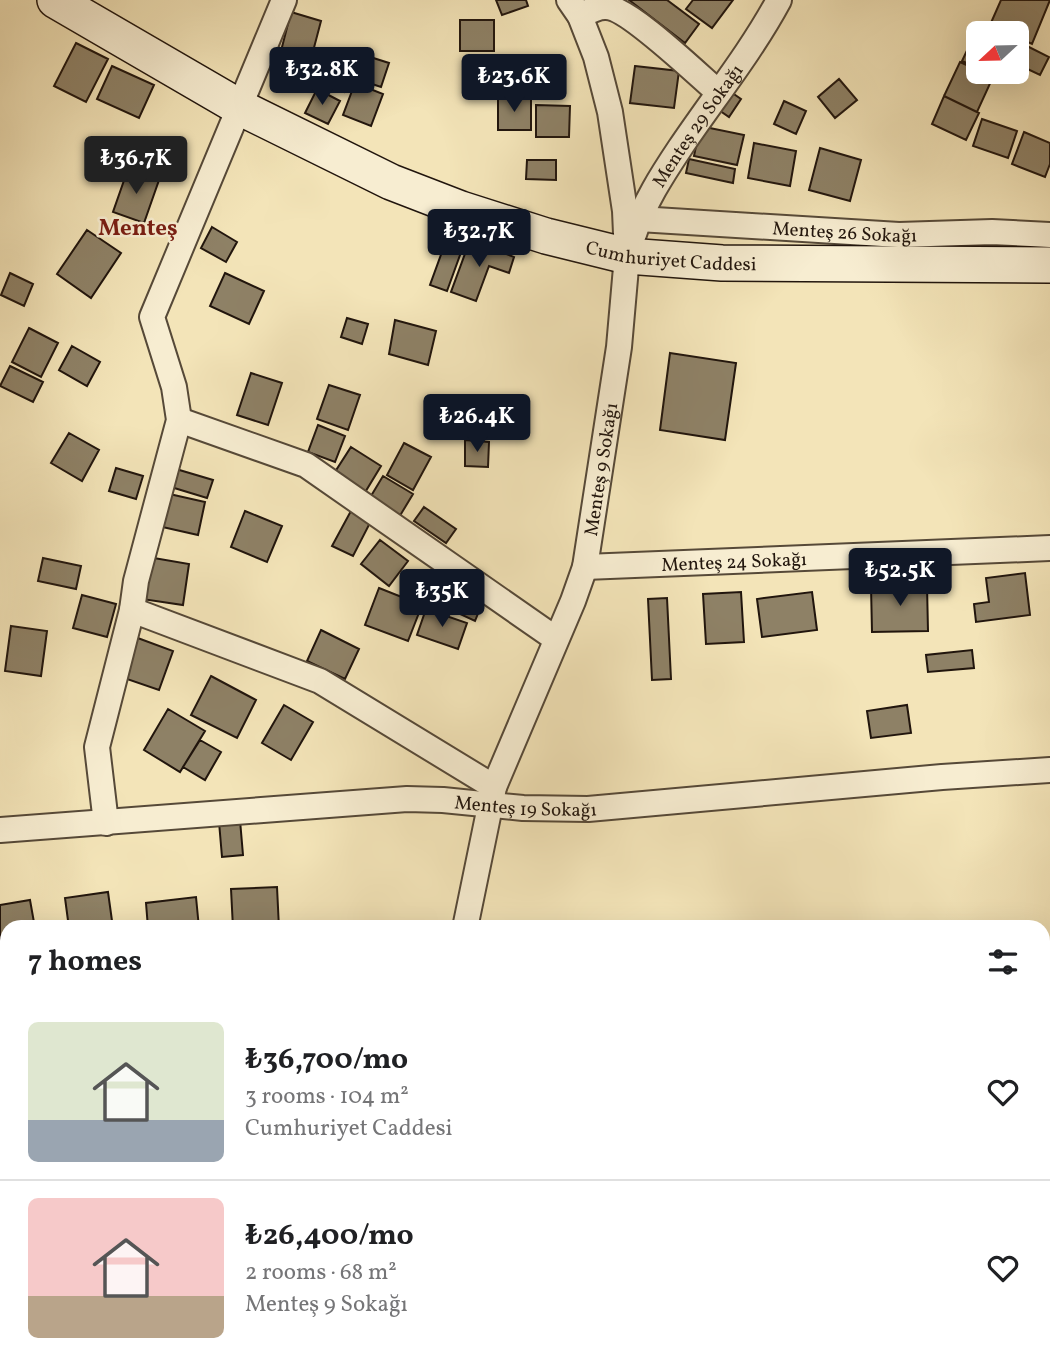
<!DOCTYPE html>
<html lang="en">
<head>
<meta charset="utf-8">
<style>
	body { margin:0; font-family:Vollkorn,serif; background:#f2f2f2; color:#202124; height:100vh; display:flex; flex-direction:column; font-size:26px; white-space:nowrap }
	* { box-sizing:border-box; margin:0 }
	p { font-size:23px; color:#757577 }
	.icon { flex:none; width:38px; height:38px; fill:none; stroke:currentColor; stroke-width:2; stroke-linecap:round; stroke-linejoin:round }
	.map { position:relative; flex:1; overflow:hidden }
	.sheet { position:absolute; left:0px; top:920px; width:1050px; height:450px; display:flex; flex-direction:column; background:#fff; border-radius:21px 21px 0 0; box-shadow:0 7px 28px #0002 }
	.sheet>* { flex:none }
	.needle { width:46px; rotate:248deg }
	.buttons { position:absolute; left:966px; top:21px; display:grid; gap:14px }
	.buttons a { display:grid; place-items:center; width:63px; height:63px; border-radius:10px; background:#fff; box-shadow:0 7px 28px #0002; font-size:35px }
	.price { position:absolute; translate:-50% -60px; padding:0 16px; border-radius:7px; background:#111827; color:#fff; font-size:23px; line-height:46px; filter:drop-shadow(0 2px 4px #0008) }
	.price::after { content:''; position:absolute; left:50%; top:42px; width:21px; height:16px; margin-left:-10px; background:inherit; clip-path:polygon(0 0,100% 0,50% 100%) }
	.price.on { background:#222; color:#fff }
	ul { padding:0; list-style:none }
	li { display:flex; align-items:center; gap:21px; height:175px; padding:0 28px }
	li+li { border-top:2px solid #e0e0e0 }
	li span { display:grid; place-items:center; flex:none; width:196px; height:140px; border-radius:10px; color:#555 }
	li>.icon { margin-inline-start:auto }
	span .icon { width:84px; height:84px; fill:#fffc; stroke-width:1 }
	li b { font-size:30px }
	h2 { display:flex; justify-content:space-between; align-items:center; height:84px; padding:0 28px; font-size:30px }
	.map>svg:first-child { display:block }
	.building { fill:#8e8166; stroke:#21150d; stroke-width:2 }
	.lines { fill:none; stroke-linecap:round; stroke-linejoin:round }
	.minor-casing { stroke:#564938; stroke-width:28 }
	.secondary-casing { stroke:#21150d; stroke-width:38 }
	.trunk-casing { stroke:#21150d; stroke-width:42 }
	.minor { stroke:#f7edd1; stroke-width:24 }
	.secondary { stroke:#f7edd1; stroke-width:35 }
	.trunk { stroke:#f3e4b8; stroke-width:38 }
	.labels { text-anchor:middle; stroke-width:5; stroke-linejoin:round; paint-order:stroke }
	.street-label { font-size:19px; fill:#21150d; stroke:#f7edd1 }
	.quarter-label { font-size:23px; font-weight:bold; fill:#7a1f14; stroke:#f7edd1 }
</style>
</head>
<body>
<div class="map">
<svg width="1050" height="1369" viewBox="0 0 1050 1369">
	<rect width="100%" height="100%" fill="#f3e4b8"/>
	<filter id="stains"><feTurbulence type="fractalNoise" baseFrequency=".00286" numOctaves="4"/><feColorMatrix values="0 0 0 0 .2 0 0 0 0 .09 0 0 0 0 .02 0 0 0 .5 -.17"/></filter>
	<radialGradient id="worn" r=".72"><stop offset=".6" stop-color="#630" stop-opacity="0"/><stop offset="1" stop-color="#630" stop-opacity=".3"/></radialGradient>
	<path class="building" d="M496,0H526L528,6L502,15Z
		M629,0H667L699,24L685,43Z
		M693,0H733L712,28L686,9Z
		M1001,0H1050L1032,44L1017,37V33H1008L990,25Z
		M291,12L321,21L311,59L281,51Z
		M460,20H494V51H460Z
		M980,23L1001,33H978V68L962,61Z
		M1017,41L1049,57L1040,75L1017,64Z
		M76,43L108,59L86,102L54,86Z
		M367,56L389,63L381,87L360,80Z
		M333,57L356,69L344,92L321,81Z
		M960,62L993,77L977,112L944,96Z
		M112,66L154,85L139,118L97,99Z
		M635,66L679,71L674,108L630,103Z
		M839,79L857,100L835,118L818,97Z
		M355,83L383,94L371,126L343,115Z
		M317,89L340,101L328,124L305,113Z
		M728,90L741,99L729,117L716,108Z
		M944,96L979,113L966,140L932,124Z
		M498,99H531V130H498Z
		M784,101L806,111L796,134L774,124Z
		M536,105L570,106L569,137H536Z
		M982,119L1017,131L1008,158L973,146Z
		M700,126L744,135L737,165L694,156Z
		M1024,132L1050,143V164L1045,177L1012,164Z
		M754,143L796,151L790,186L748,178Z
		M820,148L861,160L850,201L809,190Z
		M689,159L735,169L733,183L686,173Z
		M527,160H556V180L526,179Z
		M128,169L159,180L144,223L113,212Z
		M212,227L237,242L226,262L201,248Z
		M451,227L468,233L447,291L430,285Z
		M87,230L121,253L91,298L57,274Z
		M470,240L514,257L509,273L489,266L476,301L451,292Z
		M10,273L33,284L24,306L1,295Z
		M225,273L264,291L249,324L210,306Z
		M347,318L368,324L362,344L341,337Z
		M395,320L436,331L428,365L389,354Z
		M29,328L58,343L41,377L12,362Z
		M72,346L100,362L87,386L59,370Z
		M670,353L736,363L725,440L660,430Z
		M10,366L43,382L33,402L0,386Z
		M251,373L282,383L268,425L237,415Z
		M329,385L360,395L348,430L317,419Z
		M318,425L345,436L335,462L308,452Z
		M69,433L99,450L82,481L51,463Z
		M465,440L489,442L488,467L465,466Z
		M404,443L431,457L413,490L387,475Z
		M351,447L381,466L364,494L333,475Z
		M116,468L143,476L136,499L109,491Z
		M176,469L213,480L207,498L171,487Z
		M383,476L413,494L398,519L368,501Z
		M165,493L205,502L198,535L158,526Z
		M424,507L456,529L446,543L414,521Z
		M352,509L372,519L353,556L332,546Z
		M245,511L282,526L267,562L231,547Z
		M380,540L408,561L389,586L361,564Z
		M148,557L189,564L183,605L142,599Z
		M43,558L81,566L76,589L38,581Z
		M1025,573L1030,615L976,622L974,604L989,602L986,578Z
		M927,585L928,631L872,632L871,586Z
		M379,588L422,605L408,641L365,625Z
		M741,592L744,642L706,644L703,594Z
		M812,592L817,630L762,637L757,599Z
		M451,593L481,606L475,621L445,607Z
		M82,595L116,604L107,637L73,628Z
		M667,598L671,679L652,680L648,599Z
		M426,609L467,623L458,649L417,635Z
		M11,626L47,631L41,676L5,671Z
		M321,630L359,649L345,679L307,661Z
		M135,637L173,651L159,690L121,677Z
		M972,650L974,668L928,672L926,655Z
		M211,676L256,700L237,738L191,715Z
		M284,705L313,722L291,760L262,743Z
		M907,705L911,733L871,738L867,711Z
		M168,709L205,731L180,772L144,750Z
		M200,740L221,752L205,780L183,767Z
		M240,820L243,855L222,857L219,822Z
		M277,887L279,928H233L231,889Z
		M108,892L113,928H69L65,898Z
		M196,897L199,928H148L146,903Z
		M30,900L35,928H7V959L0,960V905Z
		M1043,1312H1046L1045,1326L1050,1327V1359H1043Z
		M17,1363H41L42,1369H18Z
		M43,1363H93L94,1369H44Z
		M135,1363H175V1369H135Z
		M594,1363H640L639,1369H594Z
		M774,1363H815V1369H774Z"/>
	<g class="lines">
		<g class="minor-casing">
			<g id="minor">
				<path d="M580,16C588,12 596,7 605,7C627,6 698,75 718,92"/>
				<path id="s1" d="M639,219L899,235L992,232L1050,235"/>
				<path id="s2" d="M634,234C644,203 662,175 680,148C713,99 751,52 779,0"/>
				<path d="M179,420L306,465L556,639"/>
				<path id="s3" d="M585,567L1050,548"/>
				<path d="M132,610L320,681L494,787"/>
				<path d="M106,823L97,747L132,610L136,581L179,420L174,387L152,317L284,0"/>
				<path id="s4" d="M0,830L407,799L443,800L523,808L588,809L942,777L1050,770"/>
				<path id="s5" d="M465,928L494,787L573,601L585,567L619,347L627,256L625,211L610,112L596,57L580,16L569,0"/>
				<path d="M0,999L7,998"/>
				<path d="M1043,1081L1050,1079"/>
				<path d="M0,1194L7,1193"/>
				<path d="M352,1369L355,1363"/>
				<path d="M990,1369V1363"/>
			</g>
		</g>
		<g class="secondary-casing">
			<g id="secondary">
				<path id="s6" d="M55,0L239,107L391,182L461,209L546,236L627,256L722,263L1050,265"/>
			</g>
		</g>
		<g class="trunk-casing">
			<path id="trunk" d="M1043,968L1050,967
				M1043,1025L1050,1024
				M0,1072H7
				M0,1123L7,1122"/>
		</g>
		<use href="#minor" class="minor"/>
		<use href="#secondary" class="secondary"/>
		<use href="#trunk" class="trunk"/>
	</g>
	<g class="labels">
		<g class="street-label">
			<text dy="7" stroke="none"><textPath href="#s2" startOffset="126">Menteş 29 Sokağı</textPath></text>
			<text dy="7" stroke="none"><textPath href="#s1" startOffset="206">Menteş 26 Sokağı</textPath></text>
			<text dy="7" stroke="none"><textPath href="#s6" startOffset="674">Cumhuriyet Caddesi</textPath></text>
			<text dy="7" stroke="none"><textPath href="#s5" startOffset="481">Menteş 9 Sokağı</textPath></text>
			<text dy="7" stroke="none"><textPath href="#s3" startOffset="149">Menteş 24 Sokağı</textPath></text>
			<text dy="7" stroke="none"><textPath href="#s4" startOffset="527">Menteş 19 Sokağı</textPath></text>
		</g>
		<g class="quarter-label">
			<text x="138" y="235">Menteş</text>
		</g>
	</g>
	<rect width="100%" height="100%" filter="url(#stains)"/>
	<rect width="100%" height="100%" fill="url(#worn)"/>
</svg>
<div class="buttons">
<a><svg class="needle" viewBox="-14 -14 28 28"><path d="M0-13l5 13h-10z" fill="#e53935"/><path d="M0 13l5-13h-10z" fill="#757577"/></svg></a>
</div>
<b class="price" style="left:322px;top:107px">₺32.8K</b>
<b class="price" style="left:514px;top:114px">₺23.6K</b>
<b class="price on" style="left:136px;top:196px">₺36.7K</b>
<b class="price" style="left:479px;top:269px">₺32.7K</b>
<b class="price" style="left:477px;top:454px">₺26.4K</b>
<b class="price" style="left:900px;top:608px">₺52.5K</b>
<b class="price" style="left:442px;top:629px">₺35K</b>
<section class="sheet">
<h2>7 homes<svg class="icon" aria-label="filters" viewBox="0 0 24 24"><path d="M4 7h16M4 17h16"/><circle cx="9" cy="7" r="2"/><circle cx="15" cy="17" r="2"/></svg></h2>
<ul>
<li><span style="background:linear-gradient(#dfe7d0 70%,#9aa5b1 0)"><svg class="icon" aria-label="home" viewBox="0 0 24 24"><path d="M3 11l9-7 9 7M6 9v11h12V9"/></svg></span><div><b>₺36,700/mo</b><p>3 rooms · 104 m²</p><p>Cumhuriyet Caddesi</p></div><svg class="icon" aria-label="heart" viewBox="0 0 24 24"><path d="M12 20l-8-8c-3-5 5-10 8-4 3-6 11-1 8 4z"/></svg></li>
<li><span style="background:linear-gradient(#f6c9c9 70%,#b9a48a 0)"><svg class="icon" aria-label="home" viewBox="0 0 24 24"><path d="M3 11l9-7 9 7M6 9v11h12V9"/></svg></span><div><b>₺26,400/mo</b><p>2 rooms · 68 m²</p><p>Menteş 9 Sokağı</p></div><svg class="icon" aria-label="heart" viewBox="0 0 24 24"><path d="M12 20l-8-8c-3-5 5-10 8-4 3-6 11-1 8 4z"/></svg></li>
</ul>
</section>
</div>
</body>
</html>
